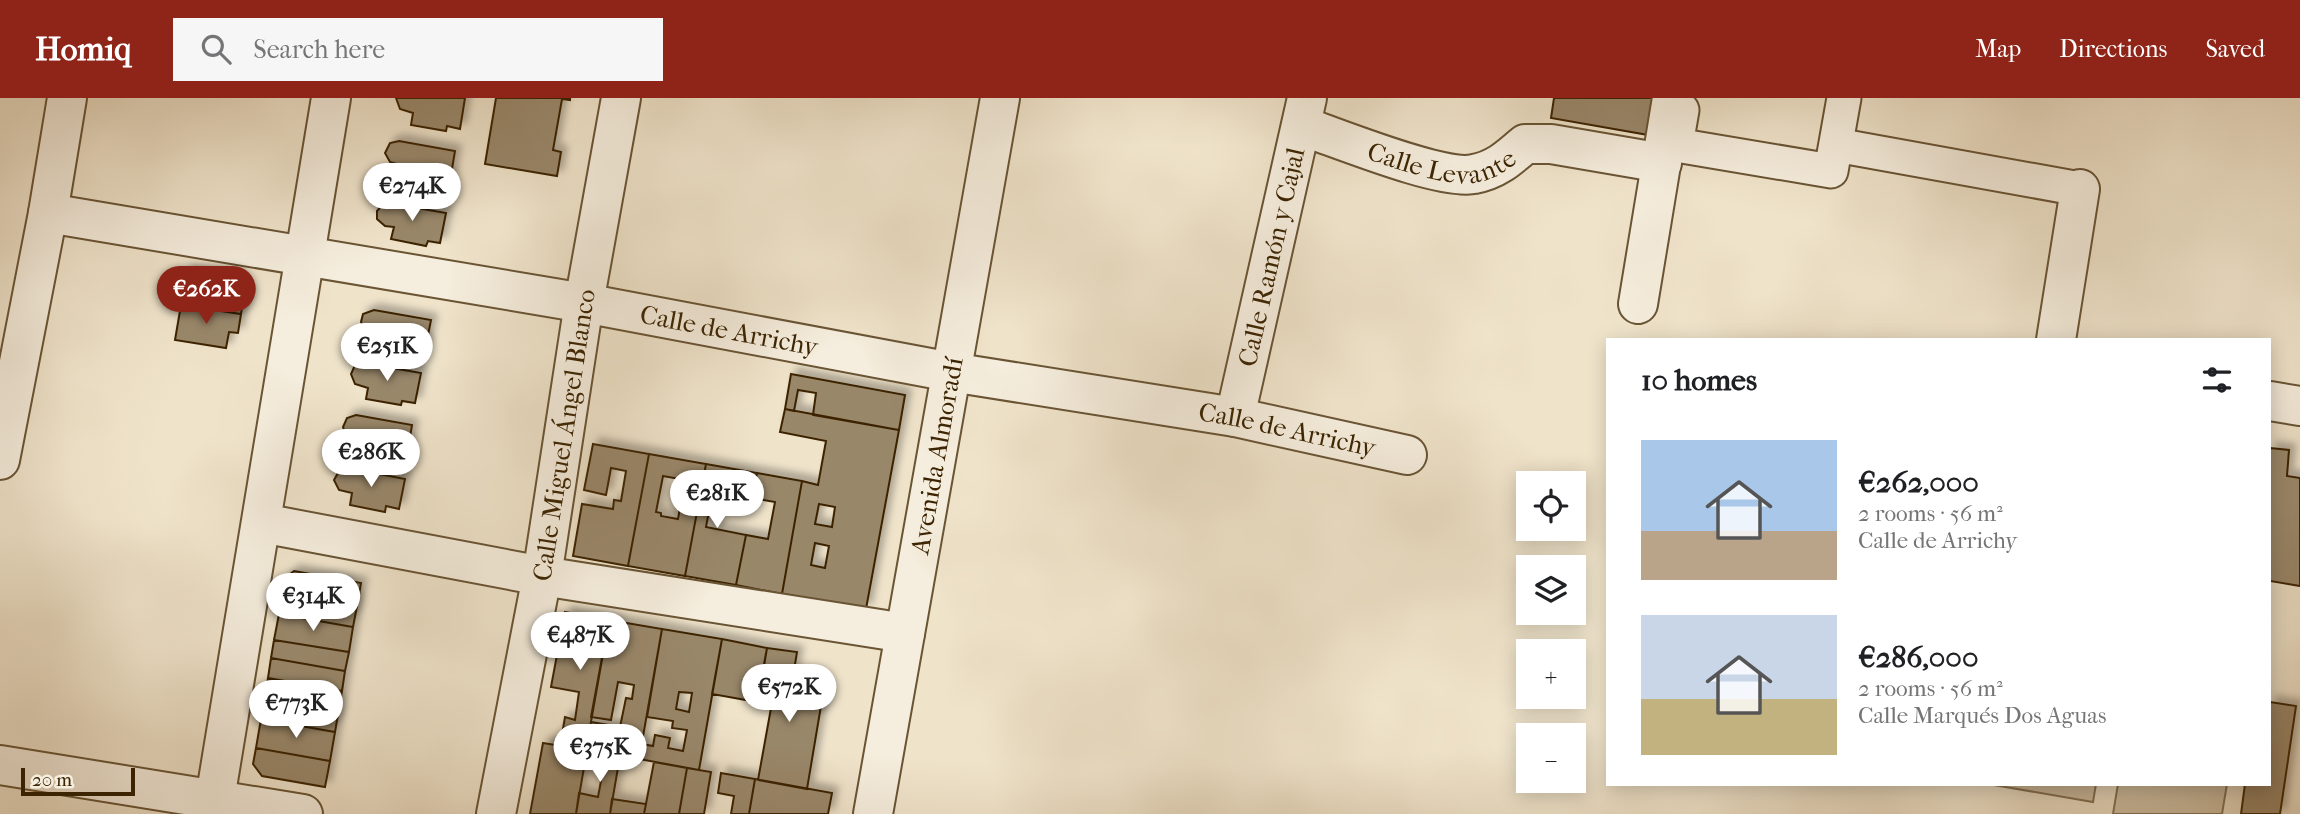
<!DOCTYPE html>
<html lang="en">
<head>
<meta charset="utf-8">
<style>
	body { margin:0; font-family:"IM FELL French Canon",serif; background:#f6f6f6; color:#202124; height:100vh; display:flex; flex-direction:column; font-size:26px; white-space:nowrap }
	* { box-sizing:border-box; margin:0 }
	p { font-size:23px; color:#757577 }
	.icon { flex:none; width:38px; height:38px; fill:none; stroke:currentColor; stroke-width:2; stroke-linecap:round; stroke-linejoin:round }
	.map { position:relative; flex:1; overflow:hidden }
	.sheet { position:absolute; left:1606px; top:240px; width:665px; height:448px; display:flex; flex-direction:column; background:#fff; border-radius:0px; box-shadow:0 4px 18px #0003 }
	.sheet>* { flex:none }
	.tools { position:absolute; left:1516px; top:373px; display:grid; gap:14px }
	.tools a { display:grid; place-items:center; width:70px; height:70px; border-radius:0px; background:#fff; box-shadow:0 4px 18px #0003; font-size:35px }
	.scale { position:absolute; left:21px; bottom:18px; width:114px; box-sizing:border-box; padding-left:7px; border:4px solid #3c2402; border-top:0; font-size:19px; line-height:24px; white-space:nowrap; color:#3c2402; -webkit-text-stroke:5px #f5eddd; paint-order:stroke }
	.price { position:absolute; translate:-50% -60px; padding:0 16px; border-radius:24px; background:#fff; color:#222; font-size:23px; line-height:46px; filter:drop-shadow(0 2px 4px #0008) }
	.price::after { content:''; position:absolute; left:50%; top:42px; width:21px; height:16px; margin-left:-10px; background:inherit; clip-path:polygon(0 0,100% 0,50% 100%) }
	.price.on { background:#8f2418; color:#fff }
	ul { padding:0; list-style:none }
	li { display:flex; align-items:center; gap:21px; height:175px; padding:0 35px }
	li span { display:grid; place-items:center; flex:none; width:196px; height:140px; border-radius:0px; color:#555 }
	li>.icon { margin-inline-start:auto }
	span .icon { width:84px; height:84px; fill:#fffc; stroke-width:1 }
	li b { font-size:30px }
	h2 { display:flex; justify-content:space-between; align-items:center; height:84px; padding:0 35px; font-size:30px }
	header { display:flex; align-items:center; gap:42px; box-sizing:border-box; height:98px; padding:0 35px; background:#8f2418; color:#fff }
	header strong { font-size:33px }
	nav { display:flex; gap:38px; margin-inline-start:auto; font-size:24px }
	.search { width:490px; height:63px; background:#f6f6f6; display:flex; align-items:center; gap:18px; box-sizing:border-box; padding:0 24px; border-radius:0px; color:#757577; font-size:26px }
	.map>svg:first-child { display:block }
	.green { fill:#d1c3a8; stroke:#867455; stroke-width:2 }
	.building { fill:#99876a; stroke:#3c2402; stroke-width:2; fill-rule:evenodd; filter:url(#shadow) }
	.lines { fill:none; stroke-linecap:round; stroke-linejoin:round }
	.pedestrian-casing { stroke:#695434; stroke-width:37 }
	.minor-casing { stroke:#695434; stroke-width:42 }
	.tertiary-casing { stroke:#695434; stroke-width:42 }
	.pedestrian { stroke:#f5eddd; stroke-width:33 }
	.minor { stroke:#f5eddd; stroke-width:38 }
	.tertiary { stroke:#f5eddd; stroke-width:38 }
	.labels { text-anchor:middle; stroke-width:6; stroke-linejoin:round; paint-order:stroke }
	.street-label { font-size:26px; fill:#3c2402; stroke:#f5eddd }
</style>
</head>
<body>
<header>
<strong>Homiq</strong>
<div class="search"><svg class="icon" aria-label="search" viewBox="0 0 24 24"><circle cx="10" cy="10" r="6"/><path d="M15 15l6 6"/></svg>Search here</div>
<nav><a>Map</a><a>Directions</a><a>Saved</a></nav>
</header>
<div class="map">
<svg width="2300" height="716" viewBox="0 0 2300 716">
	<defs>
		<filter id="shadow"><feDropShadow dx="6" dy="-6" stdDeviation="3.5" flood-color="#0004"/></filter>
	</defs>
	<rect width="100%" height="100%" fill="#efe3ca"/>
	<filter id="stains"><feTurbulence type="fractalNoise" baseFrequency=".00286" numOctaves="4"/><feColorMatrix values="0 0 0 0 .2 0 0 0 0 .09 0 0 0 0 .02 0 0 0 .5 -.17"/></filter>
	<radialGradient id="worn" r=".72"><stop offset=".6" stop-color="#630" stop-opacity="0"/><stop offset="1" stop-color="#630" stop-opacity=".3"/></radialGradient>
	<path class="green" d="M1988,686H2096L2093,704Z
		M2118,686H2227L2222,716H2113Z"/>
	<path class="building" d="M396,0H465L460,31L447,28L446,33L411,27L413,15L400,11Z
		M496,0H570V2L562,1L553,52L561,54L557,78L485,66Z
		M1554,0H1660L1654,38L1551,20Z
		M399,43L455,53L450,83L437,81L436,86L401,80L403,68L390,64L385,55L390,45Z
		M384,105H389L446,115L440,145L428,143L426,148L391,141L394,129L385,128L377,121V113Z
		M186,173L237,181L234,196L244,197L241,216L181,207Z
		M181,207L241,216L238,235L229,234L226,250L175,242Z
		M374,212L431,222L425,252L412,250L411,255L376,249L378,237L365,233L361,224L363,216Z
		M364,265L421,275L415,305L402,303L401,307L366,301L368,290L355,286L351,276L355,267Z
		M791,276L905,297L899,332L813,317L816,295L798,292L794,313L785,311Z
		M785,311L899,332L866,511L782,496L802,383L818,387L826,343L780,334ZM819,406L835,409L832,429L815,426ZM815,445L829,448L825,470L811,467Z
		M356,317L412,327L407,358L394,356L393,361L358,354L360,343L347,339L343,329L347,320Z
		M593,346L649,356L628,468L573,458L582,406L613,411L614,402L621,403L626,373L611,370L606,397L584,392Z
		M2270,350L2289,352L2287,378L2300,380V488L2270,483Z
		M649,356L706,366L685,478L628,468ZM663,378L685,382L678,421L661,418V415L656,414Z
		M706,366L757,375L753,394L720,388L718,398L712,397L706,429L746,437L736,487L685,478Z
		M348,370L405,381L399,411L386,408L385,414L350,407L352,395L339,392L334,382L339,373Z
		M757,375L802,383L782,496L736,487L746,437L768,441L775,404L752,400Z
		M294,473L361,485L358,503L283,491L285,480Z
		M283,491L358,503L353,529L279,516Z
		M565,514L609,522L586,652L560,648L565,619L575,622L579,594L551,589Z
		M279,516L353,529L349,554L274,542Z
		M609,522L662,531L639,661L586,652L591,624L620,629L626,600L632,601L634,587L618,584L611,622L591,619Z
		M662,531L722,541L699,672L639,661L642,646L653,648L655,637L670,640L668,650L683,653L687,632L672,630L673,623L647,619ZM679,594L692,595L689,614L676,611Z
		M722,541L767,550L757,604L712,596Z
		M274,542L349,554L345,573L271,560Z
		M767,550L797,554L791,591L823,596L807,691L758,682L775,588L761,586Z
		M271,560L345,573L342,593L268,580Z
		M268,580L342,593L339,611L265,598Z
		M265,598L339,611L335,634L261,621Z
		M2270,604L2296,608L2280,716H2241L2245,686H2270Z
		M261,621L335,634L330,663L256,650Z
		M543,645L587,652L576,716H530Z
		M256,650L330,663L325,689L262,678L253,666Z
		M587,652L620,658L610,716H576L579,695L598,699L603,672L584,668Z
		M654,664L687,670L679,716H644Z
		M687,670L711,674L704,716H679Z
		M721,675L755,681L749,716H731L734,698L718,695Z
		M755,681L832,695L828,716H749Z
		M612,701L646,706L644,716H610Z"/>
	<g class="lines">
		<g class="pedestrian-casing">
			<path id="pedestrian" d="M1682,12L1676,47L1831,73L1844,0
				M1836,47L2080,91"/>
		</g>
		<g class="minor-casing">
			<g id="minor">
				<path id="s1" d="M1302,28C1338,40 1442,83 1474,76C1496,72 1509,60 1525,46H1551L1662,65"/>
				<path id="s2" d="M48,115L584,205L951,274L1235,319L1407,357"/>
				<path d="M1638,206L1672,0"/>
				<path d="M2056,242L2080,91"/>
				<path d="M2270,303L2300,308"/>
				<path id="s3" d="M1235,319L1307,0"/>
				<path d="M0,362L48,115L67,0"/>
				<path d="M262,425L542,478L905,535"/>
				<path d="M0,667L303,716"/>
				<path d="M215,701L331,0"/>
				<path id="s4" d="M496,716L542,478L584,205L621,0"/>
			</g>
		</g>
		<g class="tertiary-casing">
			<g id="tertiary">
				<path id="s5" d="M873,716L1000,0"/>
			</g>
		</g>
		<use href="#pedestrian" class="pedestrian"/>
		<use href="#minor" class="minor"/>
		<use href="#tertiary" class="tertiary"/>
	</g>
	<g class="labels">
		<g class="street-label">
			<text dy="9" stroke="none"><textPath href="#s1" startOffset="147">Calle Levante</textPath></text>
			<text dy="9" stroke="none"><textPath href="#s3" startOffset="164">Calle Ramón y Cajal</textPath></text>
			<text dy="9" stroke="none"><textPath href="#s2" startOffset="691">Calle de Arrichy</textPath></text>
			<text dy="9" stroke="none"><textPath href="#s2" startOffset="1258">Calle de Arrichy</textPath></text>
			<text dy="9" stroke="none"><textPath href="#s4" startOffset="385">Calle Miguel Ángel Blanco</textPath></text>
			<text dy="9" stroke="none"><textPath href="#s5" startOffset="364">Avenida Almoradí</textPath></text>
		</g>
	</g>
	<rect width="100%" height="100%" filter="url(#stains)"/>
	<rect width="100%" height="100%" fill="url(#worn)"/>
</svg>
<div class="tools">
<a><svg class="icon" aria-label="locate" viewBox="0 0 24 24"><circle cx="12" cy="12" r="6"/><path d="M12 2v4M12 18v4M2 12h4M18 12h4"/></svg></a>
<a><svg class="icon" aria-label="layers" viewBox="0 0 24 24"><path d="M12 4l9 5-9 5-9-5zM3 14l9 5 9-5"/></svg></a>
<a>+</a>
<a>−</a>
</div>
<div class="scale">20 m</div>
<b class="price" style="left:412px;top:125px">€274K</b>
<b class="price on" style="left:206px;top:228px">€262K</b>
<b class="price" style="left:387px;top:285px">€251K</b>
<b class="price" style="left:371px;top:391px">€286K</b>
<b class="price" style="left:717px;top:432px">€281K</b>
<b class="price" style="left:313px;top:535px">€314K</b>
<b class="price" style="left:580px;top:574px">€487K</b>
<b class="price" style="left:789px;top:626px">€572K</b>
<b class="price" style="left:296px;top:642px">€773K</b>
<b class="price" style="left:600px;top:686px">€375K</b>
<section class="sheet">
<h2>10 homes<svg class="icon" aria-label="filters" viewBox="0 0 24 24"><path d="M4 7h16M4 17h16"/><circle cx="9" cy="7" r="2"/><circle cx="15" cy="17" r="2"/></svg></h2>
<ul>
<li><span style="background:linear-gradient(#a9c7e8 65%,#b9a48a 0)"><svg class="icon" aria-label="home" viewBox="0 0 24 24"><path d="M3 11l9-7 9 7M6 9v11h12V9"/></svg></span><div><b>€262,000</b><p>2 rooms · 56 m²</p><p>Calle de Arrichy</p></div></li>
<li><span style="background:linear-gradient(#c9d6e8 60%,#c2b280 0)"><svg class="icon" aria-label="home" viewBox="0 0 24 24"><path d="M3 11l9-7 9 7M6 9v11h12V9"/></svg></span><div><b>€286,000</b><p>2 rooms · 56 m²</p><p>Calle Marqués Dos Aguas</p></div></li>
</ul>
</section>
</div>
</body>
</html>
